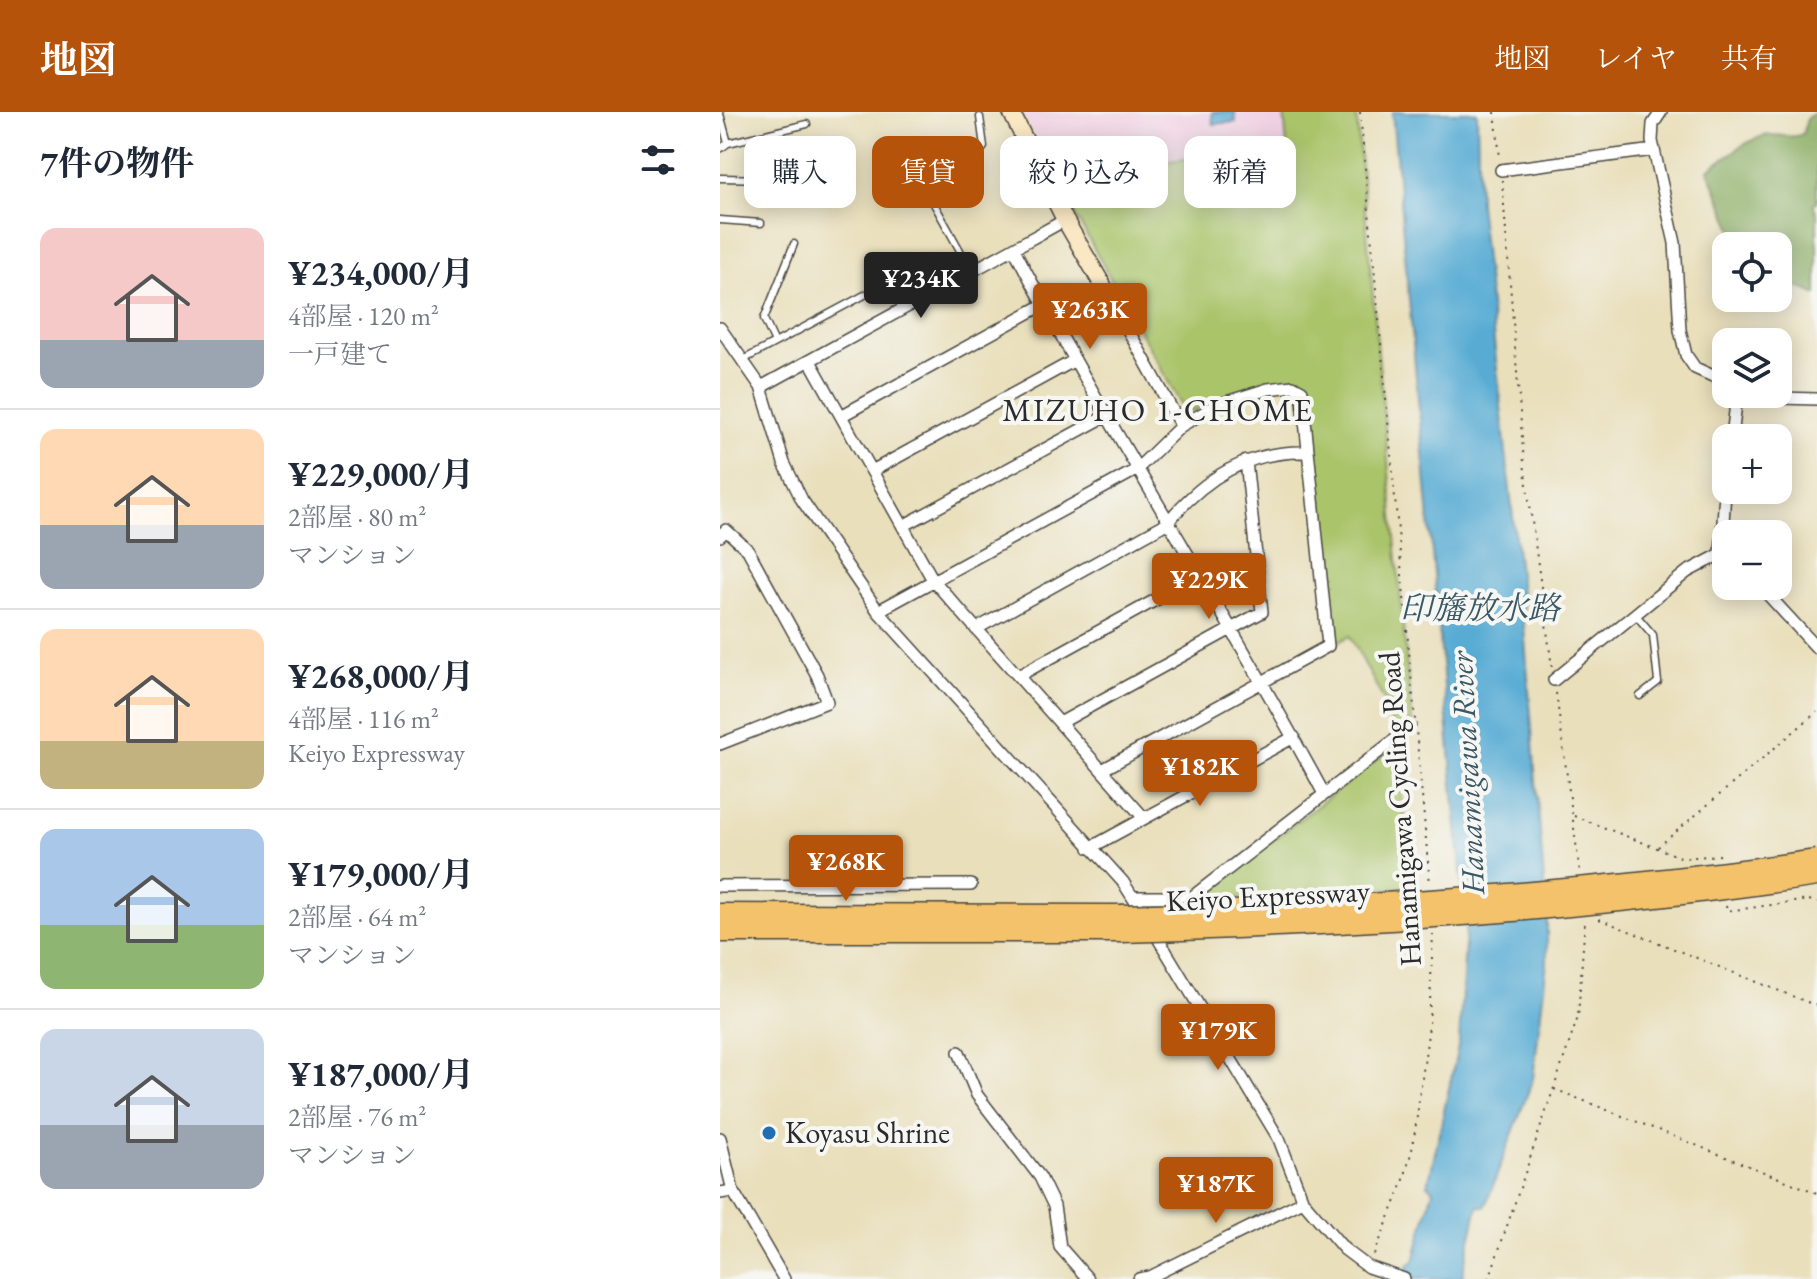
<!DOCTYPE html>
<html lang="ja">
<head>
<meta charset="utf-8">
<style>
	body { margin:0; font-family:"EB Garamond","Noto Serif JP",serif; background:#f2f2f3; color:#1f2937; height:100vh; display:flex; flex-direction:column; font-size:30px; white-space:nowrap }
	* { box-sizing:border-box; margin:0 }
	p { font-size:26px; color:#747a83 }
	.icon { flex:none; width:44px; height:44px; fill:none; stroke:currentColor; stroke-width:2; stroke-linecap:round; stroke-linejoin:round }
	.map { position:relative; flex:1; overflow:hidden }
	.panel { display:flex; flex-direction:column; background:#fff; width:720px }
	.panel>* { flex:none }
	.top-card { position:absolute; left:24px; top:24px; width:760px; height:72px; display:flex; gap:16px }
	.tools { position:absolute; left:992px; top:120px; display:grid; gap:16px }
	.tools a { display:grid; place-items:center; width:80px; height:80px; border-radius:16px; background:#fff; box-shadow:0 4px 20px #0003; font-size:40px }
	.price { position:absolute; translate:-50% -68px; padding:0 18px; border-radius:8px; background:#b45309; color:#fff; font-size:26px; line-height:52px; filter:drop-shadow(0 2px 4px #0008) }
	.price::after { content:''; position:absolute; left:50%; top:48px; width:24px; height:18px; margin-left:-12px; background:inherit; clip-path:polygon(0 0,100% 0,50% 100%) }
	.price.on { background:#222; color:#fff }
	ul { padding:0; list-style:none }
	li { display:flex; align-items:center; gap:24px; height:200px; padding:0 40px }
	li+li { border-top:2px solid #e0e1e3 }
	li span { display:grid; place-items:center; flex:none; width:224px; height:160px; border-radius:16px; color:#555 }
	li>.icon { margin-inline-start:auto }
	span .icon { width:96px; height:96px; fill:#fffc; stroke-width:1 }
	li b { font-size:34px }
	h2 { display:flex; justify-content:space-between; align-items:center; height:96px; padding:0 40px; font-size:34px }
	.pill { padding:0 28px; border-radius:16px; background:#fff; box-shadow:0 4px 20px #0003; font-size:28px; line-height:72px }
	.pill.on { background:#b45309; color:#fff }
	header { display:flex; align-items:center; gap:48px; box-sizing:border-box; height:112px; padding:0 40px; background:#b45309; color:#fff }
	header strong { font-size:38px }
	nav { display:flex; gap:44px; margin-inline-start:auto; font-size:28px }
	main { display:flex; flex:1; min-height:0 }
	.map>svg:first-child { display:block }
	.built { fill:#f1d0e3 }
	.green { fill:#aac46a; stroke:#6a784a; stroke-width:2 }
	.forest { fill:#87aa5e; stroke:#596a44; stroke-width:2 }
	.water { fill:#58acd4; stroke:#426c80; stroke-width:2 }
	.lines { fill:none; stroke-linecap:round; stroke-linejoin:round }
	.lane-casing { stroke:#484641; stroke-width:9 }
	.street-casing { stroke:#484641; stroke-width:14 }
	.secondary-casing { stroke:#484641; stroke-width:19 }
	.highway-casing { stroke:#484641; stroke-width:23 }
	.path { stroke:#484641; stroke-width:2; stroke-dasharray:2 6; stroke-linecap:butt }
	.lane { stroke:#fff; stroke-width:6 }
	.street { stroke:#fff; stroke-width:11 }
	.secondary { stroke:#fae7c3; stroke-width:16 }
	.highway { stroke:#f3c26a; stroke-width:20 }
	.highway-bridge-casing { stroke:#484641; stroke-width:23; stroke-linecap:butt }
	.highway-bridge { stroke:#f3c26a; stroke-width:20 }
	.poi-dot { fill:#1f6fb2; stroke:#f6f6f2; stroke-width:3 }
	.labels { text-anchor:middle; stroke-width:8; stroke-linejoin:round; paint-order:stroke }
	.street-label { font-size:30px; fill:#2b2b2b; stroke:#f6f6f2 }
	.poi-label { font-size:30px; fill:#2b2b2b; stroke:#f6f6f2; text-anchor:start }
	.neighbourhood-label { font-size:32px; letter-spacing:2px; fill:#2b2b2b; stroke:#f6f6f2 }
	.water-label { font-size:32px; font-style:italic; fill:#3b5866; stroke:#f6f6f2 }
</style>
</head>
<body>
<header>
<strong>地図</strong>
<nav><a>地図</a><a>レイヤ</a><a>共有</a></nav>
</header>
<main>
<section class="panel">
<h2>7件の物件<svg class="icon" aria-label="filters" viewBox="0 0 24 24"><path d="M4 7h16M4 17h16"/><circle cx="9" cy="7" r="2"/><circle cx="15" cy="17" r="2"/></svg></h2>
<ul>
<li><span style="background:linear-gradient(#f6c9c9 70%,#9aa5b1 0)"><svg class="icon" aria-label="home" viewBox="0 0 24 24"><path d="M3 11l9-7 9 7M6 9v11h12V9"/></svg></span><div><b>¥234,000/月</b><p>4部屋 · 120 m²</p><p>一戸建て</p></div></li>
<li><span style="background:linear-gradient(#ffd9b3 60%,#9aa5b1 0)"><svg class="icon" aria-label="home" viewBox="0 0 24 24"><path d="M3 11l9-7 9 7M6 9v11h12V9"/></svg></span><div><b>¥229,000/月</b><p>2部屋 · 80 m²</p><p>マンション</p></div></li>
<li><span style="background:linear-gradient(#ffd9b3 70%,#c2b280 0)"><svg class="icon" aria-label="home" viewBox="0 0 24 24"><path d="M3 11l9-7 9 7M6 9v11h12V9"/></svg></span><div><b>¥268,000/月</b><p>4部屋 · 116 m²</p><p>Keiyo Expressway</p></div></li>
<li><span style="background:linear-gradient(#a9c7e8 60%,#8fb573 0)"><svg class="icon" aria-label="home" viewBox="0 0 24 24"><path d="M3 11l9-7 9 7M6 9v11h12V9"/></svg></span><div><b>¥179,000/月</b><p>2部屋 · 64 m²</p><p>マンション</p></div></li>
<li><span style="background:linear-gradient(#c9d6e8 60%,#9aa5b1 0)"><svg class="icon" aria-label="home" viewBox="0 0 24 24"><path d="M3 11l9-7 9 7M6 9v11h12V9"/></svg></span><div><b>¥187,000/月</b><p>2部屋 · 76 m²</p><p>マンション</p></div></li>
</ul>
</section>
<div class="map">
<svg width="1097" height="1167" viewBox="0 0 1097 1167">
	<rect width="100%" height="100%" fill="#f6f6f2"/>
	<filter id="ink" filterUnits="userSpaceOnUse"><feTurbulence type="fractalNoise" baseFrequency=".0125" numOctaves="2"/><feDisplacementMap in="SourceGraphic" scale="16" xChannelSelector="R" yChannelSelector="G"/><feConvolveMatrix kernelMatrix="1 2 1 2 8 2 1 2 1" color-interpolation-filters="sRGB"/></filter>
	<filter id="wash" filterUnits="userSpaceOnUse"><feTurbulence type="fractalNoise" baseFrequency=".006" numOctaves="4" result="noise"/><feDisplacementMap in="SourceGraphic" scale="32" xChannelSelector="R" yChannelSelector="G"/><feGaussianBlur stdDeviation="1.8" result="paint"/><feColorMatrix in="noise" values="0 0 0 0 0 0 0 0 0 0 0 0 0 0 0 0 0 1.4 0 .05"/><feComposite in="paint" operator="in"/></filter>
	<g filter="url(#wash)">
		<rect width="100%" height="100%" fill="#e9dfbb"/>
		<path class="built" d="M302,0H564L568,35L333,63Z"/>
		<path class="green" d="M564,0H636L692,611L673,623L669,598L630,524L614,532L587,280L579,270L539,273L471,300L464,298L333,63L567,35Z
			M675,634L688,730L691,775L474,789Z"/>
		<path class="forest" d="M1097,0V90L1093,92L1097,101V183L1058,166V134H1020L988,58C1004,47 1030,24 1051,23C1064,23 1069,27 1083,22L1087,6Z"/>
		<path class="water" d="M492,0H515L516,10L493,12Z
			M672,0H757L759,91L802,489L827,809V850L813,967L765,1095L758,1094L742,1163L746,1167H683L688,1153L694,1149L713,1078L708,1073L739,930L746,816Z"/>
	</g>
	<g filter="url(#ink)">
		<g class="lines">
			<g class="lane-casing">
				<path id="lane" d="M0,2L8,31
					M0,37L8,31L87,12
					M165,50L203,72L252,160
					M0,66L50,67
					M203,72L237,66L264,35L260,5
					M0,108L41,111
					M55,231L44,207L74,132
					M23,248L195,156
					M915,502L933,523L938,570L920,584"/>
			</g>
			<g class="street-casing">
				<path id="street" d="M941,0L933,12L932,29L955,131L960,218L966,243L975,256L1006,270
					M781,58L934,38
					M294,137C392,322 505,498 604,682
					M397,198L461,314
					M0,216L41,275L64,351L82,388L158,499L403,770L424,803
					M90,249L213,468L424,706
					M41,275L345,108
					M1018,285L1097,287
					M121,304L323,193
					M1012,326L1017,282
					M152,359L355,248
					M183,414L386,304
					M0,424L6,418L28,438L97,563L107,590L0,632
					M1005,444L1001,442L1006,364
					M1040,474L1097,536
					M158,499L416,358L461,314L497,293L548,277L573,274L582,279L608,534L382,658
					M256,517L447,411C484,366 528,338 588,340
					M298,564L479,464
					M834,568L967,460L1001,442
					M340,611L542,500L526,349
					M370,736L574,625
					M0,774L251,773
					M414,785H472L673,629
					M433,818L559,1027L583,1089L624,1137L648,1155L684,1167
					M239,940L257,983L320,1065L334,1094L340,1135L368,1167
					M0,1026L13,1079L64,1167
					M0,1081L13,1079
					M419,1167L430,1165L583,1089"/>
			</g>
			<g class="secondary-casing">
				<path id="secondary" d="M291,0L345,108L397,198"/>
			</g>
			<g class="highway-casing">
				<path id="highway" d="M0,802L401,803
					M0,820H401"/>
			</g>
			<path class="path" d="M640,0L710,772
				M775,0L780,46
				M782,68L804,351L832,555
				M836,581L860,761
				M683,621L697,612
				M854,704L963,746L1001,743
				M938,735L1097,600
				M1006,794L1007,799L1089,788L1097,791
				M879,807L1097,894
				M834,977L1097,1081
				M654,1143L683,1071L693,1034L709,914L713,822
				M769,1167L858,905L865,807"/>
			<use href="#lane" class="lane"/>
			<use href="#street" class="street"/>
			<use href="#secondary" class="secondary"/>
			<use href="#highway" class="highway"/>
			<g class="highway-bridge-casing">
				<path id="highway-bridge" d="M401,803C633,796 867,781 1097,748
					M401,820C633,813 867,799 1097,764"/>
			</g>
			<use href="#highway-bridge" class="highway-bridge"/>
		</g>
	</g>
	<circle class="poi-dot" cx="49" cy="1021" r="8"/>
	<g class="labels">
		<g class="street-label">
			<text transform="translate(680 697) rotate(-94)" y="10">Hanamigawa Cycling Road</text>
			<text transform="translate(548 784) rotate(-3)" y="10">Keiyo Expressway</text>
		</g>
		<g class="poi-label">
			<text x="65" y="1031">Koyasu Shrine</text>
		</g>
		<g class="neighbourhood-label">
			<text x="438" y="309">MIZUHO 1-CHOME</text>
		</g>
		<g class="water-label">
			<text x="760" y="507">印旛放水路</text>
			<text transform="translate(747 661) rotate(-93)" y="11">Hanamigawa River</text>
		</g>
	</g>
</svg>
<div class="tools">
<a><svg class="icon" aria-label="locate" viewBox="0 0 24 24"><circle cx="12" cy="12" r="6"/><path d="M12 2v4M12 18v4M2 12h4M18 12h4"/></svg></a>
<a><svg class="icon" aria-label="layers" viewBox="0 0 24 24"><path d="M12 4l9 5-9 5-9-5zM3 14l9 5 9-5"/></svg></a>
<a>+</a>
<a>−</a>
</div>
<b class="price on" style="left:201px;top:208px">¥234K</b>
<b class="price" style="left:370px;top:239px">¥263K</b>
<b class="price" style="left:489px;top:509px">¥229K</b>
<b class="price" style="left:480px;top:696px">¥182K</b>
<b class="price" style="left:126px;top:791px">¥268K</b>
<b class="price" style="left:498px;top:960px">¥179K</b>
<b class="price" style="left:496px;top:1113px">¥187K</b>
<div class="top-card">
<a class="pill">購入</a>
<a class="pill on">賃貸</a>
<a class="pill">絞り込み</a>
<a class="pill">新着</a>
</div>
</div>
</main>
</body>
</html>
